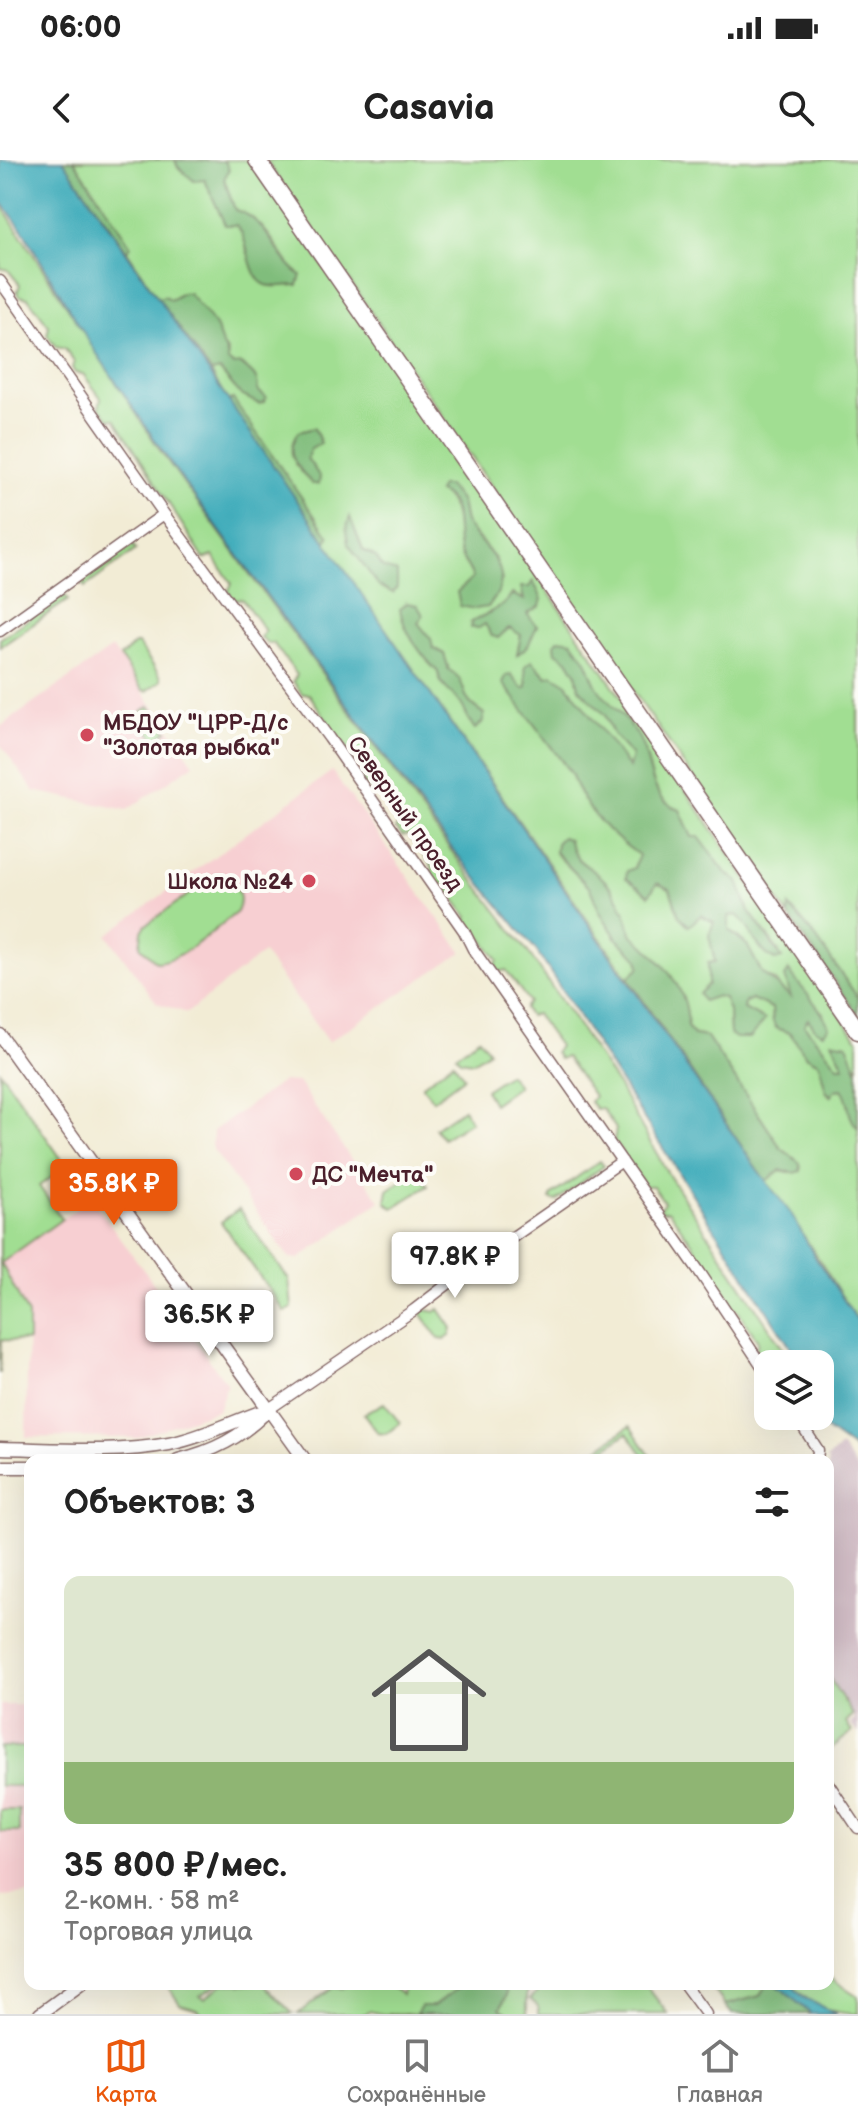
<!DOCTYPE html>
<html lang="ru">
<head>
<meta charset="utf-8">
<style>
	body { margin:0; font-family:"Balsamiq Sans",sans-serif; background:#f6f6f6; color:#222; height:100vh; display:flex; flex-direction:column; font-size:30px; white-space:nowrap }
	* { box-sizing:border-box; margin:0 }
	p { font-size:26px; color:#767676 }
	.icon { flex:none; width:44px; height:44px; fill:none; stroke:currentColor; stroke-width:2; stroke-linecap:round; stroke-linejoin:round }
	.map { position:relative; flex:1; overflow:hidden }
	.drawer { position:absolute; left:24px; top:1294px; width:810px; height:536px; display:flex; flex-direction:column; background:#fff; border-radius:16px; box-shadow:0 8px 32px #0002 }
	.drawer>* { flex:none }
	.buttons { position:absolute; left:754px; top:1190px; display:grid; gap:16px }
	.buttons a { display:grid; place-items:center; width:80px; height:80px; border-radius:16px; background:#fff; box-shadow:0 8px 32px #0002; font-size:40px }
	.price { position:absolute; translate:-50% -68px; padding:0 18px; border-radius:8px; background:#fff; color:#222; font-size:26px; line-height:52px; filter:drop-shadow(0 2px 4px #0008) }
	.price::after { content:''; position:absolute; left:50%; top:48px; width:24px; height:18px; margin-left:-12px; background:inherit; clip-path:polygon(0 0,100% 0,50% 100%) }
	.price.active { background:#ea580c; color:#fff }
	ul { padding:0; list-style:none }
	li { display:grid; align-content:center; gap:16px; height:424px; padding:0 40px }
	li span { display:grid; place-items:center; height:248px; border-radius:16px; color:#555 }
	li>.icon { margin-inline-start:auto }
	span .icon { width:144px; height:144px; fill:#fffc; stroke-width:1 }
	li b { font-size:34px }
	h2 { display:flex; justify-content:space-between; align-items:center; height:96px; padding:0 40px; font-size:34px }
	.status { display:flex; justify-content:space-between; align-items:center; height:56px; padding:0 40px; background:#fff; direction:ltr }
	.status svg { height:22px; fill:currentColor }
	header { display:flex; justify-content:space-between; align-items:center; height:104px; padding:0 40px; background:#fff; font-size:36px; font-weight:800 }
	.dock { display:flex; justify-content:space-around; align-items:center; height:112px; border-top:2px solid #e0e0e0; background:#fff; font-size:22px; color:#767676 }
	.dock a { display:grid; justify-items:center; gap:4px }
	.dock .active { color:#ea580c }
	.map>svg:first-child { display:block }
	.built { fill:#f7cfd2 }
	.industrial { fill:#d2bdc6 }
	.green { fill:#a1de92; stroke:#767e5e; stroke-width:2; fill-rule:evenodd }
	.forest { fill:#80bd7c; stroke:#656e54; stroke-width:2 }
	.water { fill:#3cabba; stroke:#436572; stroke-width:2 }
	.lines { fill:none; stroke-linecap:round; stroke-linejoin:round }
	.minor-casing { stroke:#856766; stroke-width:13 }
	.tertiary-casing { stroke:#856766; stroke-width:15 }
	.primary-casing { stroke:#856766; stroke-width:19 }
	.minor { stroke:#fff; stroke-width:10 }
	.tertiary { stroke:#fff; stroke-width:12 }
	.primary { stroke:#fff; stroke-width:16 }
	.poi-dot { fill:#d1495b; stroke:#fdfcf7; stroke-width:3 }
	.labels { text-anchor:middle; stroke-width:8; stroke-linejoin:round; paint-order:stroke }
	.poi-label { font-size:22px; font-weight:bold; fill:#4a1f2b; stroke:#fdfcf7; text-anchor:start }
	.street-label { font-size:22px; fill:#4a1f2b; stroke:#fdfcf7 }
</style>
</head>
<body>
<div class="status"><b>06:00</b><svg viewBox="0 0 49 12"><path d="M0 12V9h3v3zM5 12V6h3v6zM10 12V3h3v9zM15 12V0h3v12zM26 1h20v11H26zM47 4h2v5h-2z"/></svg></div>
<header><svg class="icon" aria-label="back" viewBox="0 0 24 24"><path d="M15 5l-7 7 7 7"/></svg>Casavia<svg class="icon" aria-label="search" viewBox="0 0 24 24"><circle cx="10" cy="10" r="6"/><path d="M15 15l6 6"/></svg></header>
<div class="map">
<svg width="858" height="1854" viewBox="0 0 858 1854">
	<rect width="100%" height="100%" fill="#fdfcf7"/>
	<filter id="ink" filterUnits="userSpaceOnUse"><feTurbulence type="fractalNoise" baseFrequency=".0125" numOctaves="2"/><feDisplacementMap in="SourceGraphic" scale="16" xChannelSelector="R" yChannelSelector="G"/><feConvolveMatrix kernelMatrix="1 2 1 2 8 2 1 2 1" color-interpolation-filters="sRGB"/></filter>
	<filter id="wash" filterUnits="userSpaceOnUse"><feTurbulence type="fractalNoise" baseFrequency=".006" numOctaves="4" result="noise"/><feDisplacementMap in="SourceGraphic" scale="32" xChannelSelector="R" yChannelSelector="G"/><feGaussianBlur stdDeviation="1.8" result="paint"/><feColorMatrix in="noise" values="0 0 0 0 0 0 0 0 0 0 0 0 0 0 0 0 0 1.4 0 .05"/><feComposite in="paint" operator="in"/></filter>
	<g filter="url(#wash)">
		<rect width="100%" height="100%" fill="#f2ecd5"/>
		<path class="built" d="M112,488L194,604L127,650L34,631L0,584V567Z
			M332,611L462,792L328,882L263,793L187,853L157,843L107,775Z
			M283,921L298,922L380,1041L299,1099L289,1098L212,988L213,971Z
			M91,1038L227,1224L218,1250L136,1278L26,1277L28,1155L1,1103Z
			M0,1545H30V1734L0,1736Z"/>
		<path class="industrial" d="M841,1287L858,1310V1574L850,1563L855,1558L828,1516V1300H825Z"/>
		<path class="green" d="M74,0H175L178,8L205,20L225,64L236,65L244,72L247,92L292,109C277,88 262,56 235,50L224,19V0H250L858,880V912L847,884L833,882L845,907L838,906L804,865L808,859L823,853L807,837L789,811L791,838L784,834L776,822L762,813L747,785L729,770V756L737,755L748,765L755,781L778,790L749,751L738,722L726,713L699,678H692L680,650C644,636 655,599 635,572C625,556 609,544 598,529C593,520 589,509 585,500H568L576,513L579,528L605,555L613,574L632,596L629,609L567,524L547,517L537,506L527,527L523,530L512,515L504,523L571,614C582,646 611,677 640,695L634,708L627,718L649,735L657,723L670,729L679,756L701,755L714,762L709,775L716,802L708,803C708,818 707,834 724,838L729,851L730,874L764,860L744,849L745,842L752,839L772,848L773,862L790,873L806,896L819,903L826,931L830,936L835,930L842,929C853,943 844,952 858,968V1161C827,1115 800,1065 766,1021L780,1010L794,1013L801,1011L800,1003L781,988L707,877L694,875L687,866C691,829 656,796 631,774C629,756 615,729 601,717C582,700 578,706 568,679L555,693L590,728L600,752L618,780L638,798L640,807L628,818L325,382L329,377L232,239L228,241L211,212L220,210L235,228L257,230L227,201L228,192L182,133L170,140L165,136L158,138L127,91L130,86ZM314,268L307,298L318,324H312L295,304ZM444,335L461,343L465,362L496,400L502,420L457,432L473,418C471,410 464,404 461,396C453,370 463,357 444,335ZM533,422L517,494L521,475L509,467L492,476L485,463L472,462L504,445L512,434L525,440ZM407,443L423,455L418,463L433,488L444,494L449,510C465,520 460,526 468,540C471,546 479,550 484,554L469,561C467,555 465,548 461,543C453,532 439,527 438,512L428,502Z
			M266,0H858V838L814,775L790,747L788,755Z
			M0,43L163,295L449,688L531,796L619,927L670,1017L793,1204H768V1206L756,1189L758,1181L736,1148H728L724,1143L727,1135L703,1100H696L694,1097L696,1089L669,1051H662L660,1048L664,1042L653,1026H645L614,981L616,969L602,948L596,949L590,942L594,936L566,897L559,899L555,892L559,886L536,854L529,856L524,848L529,842L506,810L499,812L495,805L498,800L475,769L469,771L464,764L468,757L442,723L437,724L430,714L433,708L408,675L402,676L396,668L400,663L373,626L367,628L360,618L364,611L344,585L339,587L326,570L330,565L309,534H302L293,521L297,515L273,483H266L261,477L265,471L242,439L234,440L228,431L232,424L213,396L204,399L115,259H109L99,247L101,238L83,214L75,213L72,208L74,202L65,189L56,187L47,175L49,166L28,138L19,136L17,132L20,125L8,110L0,108Z
			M133,385L136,390L85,427L81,422Z
			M64,435L68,440L0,487V479Z
			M135,484H138L161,517V521L147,531L143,530L120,497Z
			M150,546L167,571L155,580L140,557L142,551Z
			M217,714H224C236,725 245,736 237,752C216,768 181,802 156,802L140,786L142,771L146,765Z
			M479,878L489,891L473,902L460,900L456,895Z
			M453,902L464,917L433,940L422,926Z
			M0,911L67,1007L39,1026L62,1059L1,1103L28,1155V1181L1,1180L0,1214Z
			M509,914L518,926L493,944L485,930Z
			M463,949L471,961L443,979L435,968Z
			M600,1001L604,1006L556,1041L550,1039L552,1035Z
			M417,1010L428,1026L393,1048L386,1042L388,1030Z
			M239,1049L289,1120L292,1148L285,1152L221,1062Z
			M421,1148L435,1152L439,1149L452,1168L450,1176L444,1180L439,1179L421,1153Z
			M384,1243L400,1263L386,1274L378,1273L364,1254Z
			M239,1265H248L206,1288L161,1298L28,1299L29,1291L165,1294L204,1283Z
			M630,1266L653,1300H647L627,1273L590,1300H582Z
			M828,1516L853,1555L846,1562L852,1572L828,1591Z
			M0,1587H30V1626H0Z
			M0,1650H19V1672H0Z
			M828,1811L835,1821L858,1836V1854C830,1854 810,1845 791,1824H828Z
			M166,1824H217L200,1836L205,1838L222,1824H264L293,1854H201L198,1849L180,1844Z
			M347,1824C365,1824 389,1819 402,1834L404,1824H463L434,1846L421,1847L416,1854H382L369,1851L365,1854H298L335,1826L341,1829Z
			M506,1824H527V1854H509L500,1848L507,1835Z
			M538,1824H645L668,1854H538V1846L530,1839L538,1831Z
			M710,1824H767L760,1836L725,1845Z"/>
		<path class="forest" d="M63,0H74L131,86L127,91Z
			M175,0L225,1L229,10L224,19L235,50C268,58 275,98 301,115L298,125C289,125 275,128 266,125C247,118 250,78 236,65H225L205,20L194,21L178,7Z
			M182,133H189L218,170C218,183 228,188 228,201L233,205L241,204C250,212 260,217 257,230L266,237L264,242L259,244L241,235L220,210L211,212L158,138L165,136L171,140Z
			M233,239L329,377L325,382L228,241Z
			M314,268L321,283L310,290L307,298L320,317L319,324H312C297,305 283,295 298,272Z
			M441,326H448C452,331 457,336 460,341C464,349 462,358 467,365C488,395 519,411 488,447L475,449L460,446L457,432L473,418C470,407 461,400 459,389C454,369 463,341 438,332Z
			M350,357L363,390L376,397L383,408L397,412V427L393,433L379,426L348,384L346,370Z
			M533,421L542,439L540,446L527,454L537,466L528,486L517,495L521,475L509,468L498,478L492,476L485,464L479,468H471L472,462L503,445L512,434L524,440L521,427H529Z
			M407,443L417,445L423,455L418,463L431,479L433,488L444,494L449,510C465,520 460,526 468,540C471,546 479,550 484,554V561L475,569C468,561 467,553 461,544C454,533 440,528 438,512C423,497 403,471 400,449Z
			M559,479L572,481C576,488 582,494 586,501C591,511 593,522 599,530C610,545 626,557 636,573C654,600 644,636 680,650L692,677H699L726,713L738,722L749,751L782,798L775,800C756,791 752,768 737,755L729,756V770L747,785L762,813L791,837L785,817L789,811C802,830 821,846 829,867L823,873L816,870L808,859L804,865L838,906H844L832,881L847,884L858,912V968C844,952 852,942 842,929L835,930L831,936L826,931L819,903L806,896L790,873L776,868L773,862L772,848L752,839L745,842L744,849L765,860L750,878H736L730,874L729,851L724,838L717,836L703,841L699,834L708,824V803L715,802L709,775L714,762L701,755L689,766L679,756L670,729L657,723L649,735L626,718L627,711L634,708L639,695C611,676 582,647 571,613L503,523L506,516L511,515L523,529L527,527L525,506L532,501L547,517L553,515L567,524L629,608L632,596L613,574L605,555L579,528L576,513L568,500L556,492L555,484Z
			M562,677L568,679C578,706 581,700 601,717C615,729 629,756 631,774C657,796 691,829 687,867L694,875L707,877L781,988L800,1003L801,1011L794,1013L780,1010L766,1021L757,1009L628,818L640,807L638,798L618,780L600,752L590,728L555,692L556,683Z
			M789,746L814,775L858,838V855L788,755Z
			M463,1824H506L507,1835L500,1848L509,1854H416L421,1846H434Z
			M767,1824H776L811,1854H732L725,1845L760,1836Z"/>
		<path class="water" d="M0,0H63L757,1009L792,1055L817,1100L858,1161V1292L824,1268L814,1256H820V1204H801L536,790L453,690L173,307L91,185L21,68L0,40Z
			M776,1824H791L803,1837L836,1854H811Z"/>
	</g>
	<g filter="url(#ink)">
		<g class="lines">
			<g class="minor-casing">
				<path id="minor" d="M0,121L164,354L329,578L464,771L473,789L701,1114L768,1215
					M0,471L164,354
					M269,1249L414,1150L470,1107L622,1001
					M796,1256L818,1290L817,1300
					M828,1623L858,1668
					M684,1824L706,1854"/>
			</g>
			<g class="tertiary-casing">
				<path id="tertiary" d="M0,875L305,1300
					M0,1288C55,1289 114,1294 169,1284C204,1277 235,1260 269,1249
					M178,1300C214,1291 240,1278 267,1251
					M0,1307H30
					M40,1854L81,1824"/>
			</g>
			<g class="primary-casing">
				<path id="primary" d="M257,0L858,871"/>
			</g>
			<use href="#minor" class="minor"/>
			<use href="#tertiary" class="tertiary"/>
			<use href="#primary" class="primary"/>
		</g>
	</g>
	<g class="poi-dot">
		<circle cx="87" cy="575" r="8"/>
		<circle cx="309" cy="721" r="8"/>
		<circle cx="296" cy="1014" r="8"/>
	</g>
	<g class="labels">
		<g class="poi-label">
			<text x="103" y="570">МБДОУ "ЦРР-Д/с<tspan x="103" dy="25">"Золотая рыбка"</tspan></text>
			<text x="293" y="729" text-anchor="end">Школа №24</text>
			<text x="312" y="1022">ДС "Мечта"</text>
		</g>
		<g class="street-label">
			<text transform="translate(406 653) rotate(55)" y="8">Северный проезд</text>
		</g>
	</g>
</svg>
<div class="buttons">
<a><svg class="icon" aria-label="layers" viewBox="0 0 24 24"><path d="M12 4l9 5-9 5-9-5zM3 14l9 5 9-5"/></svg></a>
</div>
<b class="price active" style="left:114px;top:1067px">35.8K ₽</b>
<b class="price" style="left:455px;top:1140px">97.8K ₽</b>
<b class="price" style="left:209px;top:1198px">36.5K ₽</b>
<section class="drawer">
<h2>Объектов: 3<svg class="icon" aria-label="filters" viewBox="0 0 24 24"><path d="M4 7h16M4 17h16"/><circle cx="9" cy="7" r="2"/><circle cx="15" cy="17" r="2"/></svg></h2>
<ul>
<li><span style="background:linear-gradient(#dfe7d0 75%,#8fb573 0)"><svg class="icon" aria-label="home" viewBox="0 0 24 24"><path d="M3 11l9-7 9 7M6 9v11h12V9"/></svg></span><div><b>35 800 ₽/мес.</b><p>2-комн. · 58 m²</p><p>Торговая улица</p></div></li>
</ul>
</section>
</div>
<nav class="dock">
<a class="active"><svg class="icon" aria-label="map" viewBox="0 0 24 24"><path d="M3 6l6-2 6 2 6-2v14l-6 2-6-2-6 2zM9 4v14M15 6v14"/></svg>Карта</a>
<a><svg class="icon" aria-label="saved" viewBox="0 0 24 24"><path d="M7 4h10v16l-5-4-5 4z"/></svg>Сохранённые</a>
<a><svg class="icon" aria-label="home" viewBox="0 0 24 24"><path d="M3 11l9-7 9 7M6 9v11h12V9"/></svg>Главная</a>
</nav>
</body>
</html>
